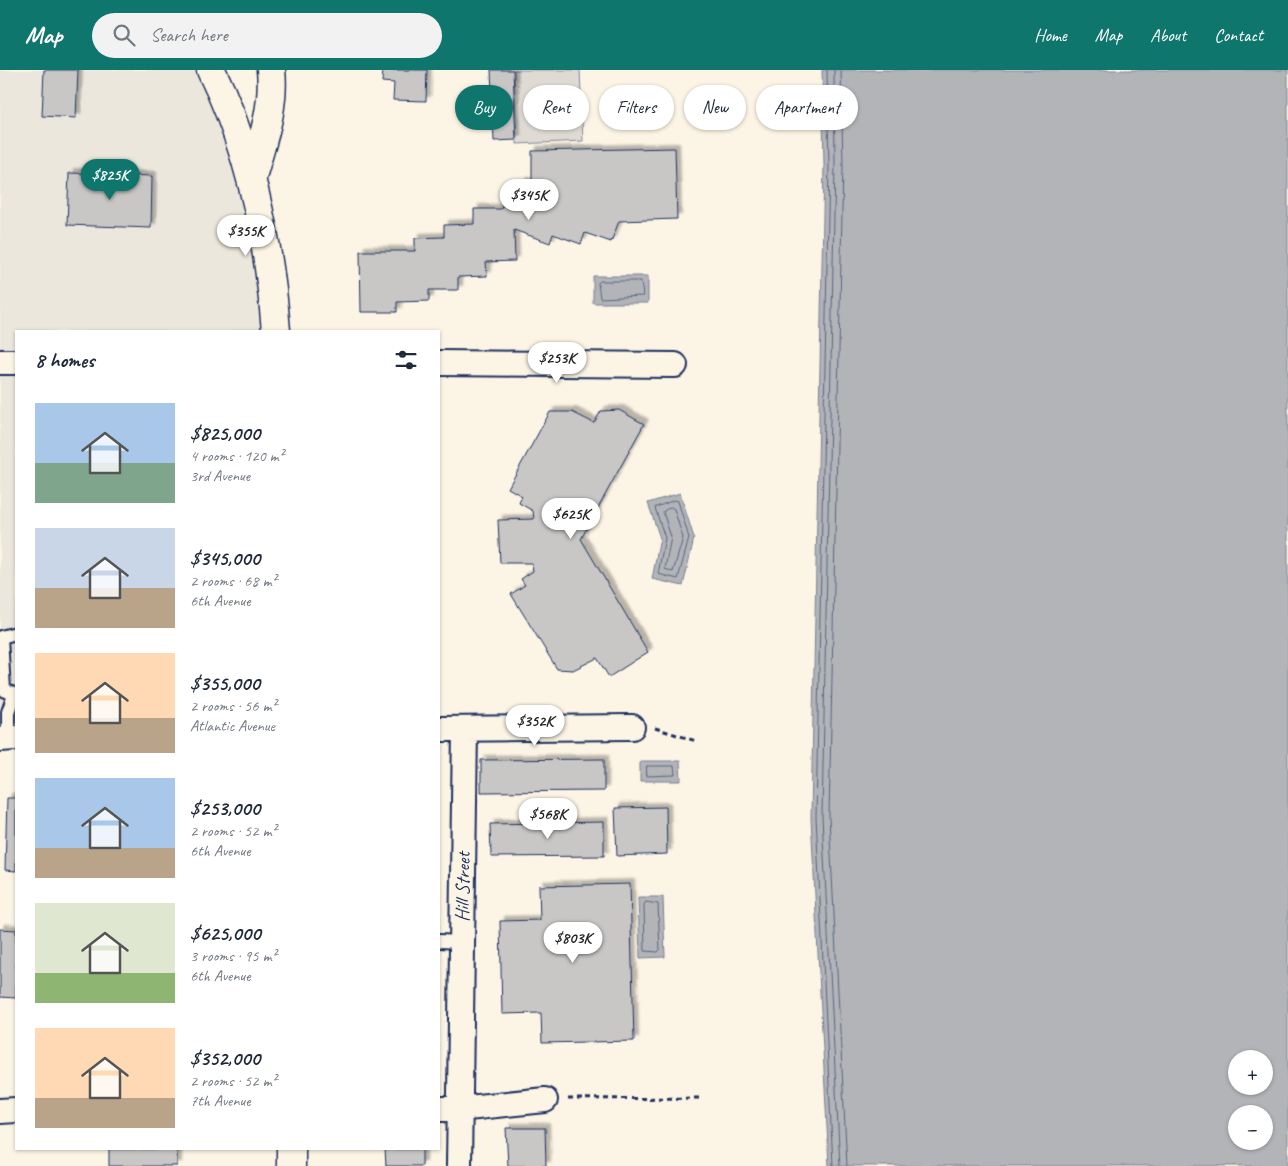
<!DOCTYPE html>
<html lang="en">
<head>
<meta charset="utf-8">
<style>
	body { margin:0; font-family:Caveat,sans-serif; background:#f2f2f3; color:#1f2937; height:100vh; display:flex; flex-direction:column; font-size:19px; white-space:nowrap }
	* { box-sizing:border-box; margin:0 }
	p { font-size:16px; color:#747a83 }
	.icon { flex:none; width:28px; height:28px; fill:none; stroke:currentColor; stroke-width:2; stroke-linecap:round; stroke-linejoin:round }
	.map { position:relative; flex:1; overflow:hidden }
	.panel { position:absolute; left:15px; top:260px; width:425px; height:820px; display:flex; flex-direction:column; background:#fff; border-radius:0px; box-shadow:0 1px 4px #0004 }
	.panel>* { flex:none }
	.guide { position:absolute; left:455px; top:15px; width:475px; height:45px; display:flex; gap:10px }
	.tools { position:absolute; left:1228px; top:980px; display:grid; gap:10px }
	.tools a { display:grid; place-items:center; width:45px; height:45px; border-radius:50%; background:#fff; box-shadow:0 1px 4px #0004; font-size:25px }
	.price { position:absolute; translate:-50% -42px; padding:0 11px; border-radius:18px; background:#fff; color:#222; font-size:16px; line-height:32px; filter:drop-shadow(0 1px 2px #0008) }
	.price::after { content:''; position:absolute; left:50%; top:30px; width:15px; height:11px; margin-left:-8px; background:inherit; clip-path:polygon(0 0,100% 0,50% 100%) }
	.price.selected { background:#0f766e; color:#fff }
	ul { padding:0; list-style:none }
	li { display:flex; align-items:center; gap:15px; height:125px; padding:0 20px }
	li span { display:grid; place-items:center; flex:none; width:140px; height:100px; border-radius:0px; color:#555 }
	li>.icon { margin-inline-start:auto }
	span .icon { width:60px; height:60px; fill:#fffc; stroke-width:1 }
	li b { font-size:21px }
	h2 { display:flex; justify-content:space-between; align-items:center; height:60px; padding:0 20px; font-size:21px }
	.chip { padding:0 18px; border-radius:22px; background:#fff; box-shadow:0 1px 4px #0004; font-size:18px; line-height:45px }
	.chip.selected { background:#0f766e; color:#fff }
	header { display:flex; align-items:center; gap:30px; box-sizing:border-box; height:70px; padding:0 25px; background:#0f766e; color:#fff }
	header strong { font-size:24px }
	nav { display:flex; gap:28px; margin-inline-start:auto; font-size:18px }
	.search { width:350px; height:45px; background:#f2f2f3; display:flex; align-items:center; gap:12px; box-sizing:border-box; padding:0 18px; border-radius:28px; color:#747a83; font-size:19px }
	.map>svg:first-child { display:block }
	.built { fill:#ece7dc }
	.green { fill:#dfdbd4; stroke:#7d8599 }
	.water { fill:#b2b4b8; stroke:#767f94; fill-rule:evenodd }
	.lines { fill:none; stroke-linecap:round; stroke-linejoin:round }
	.shore { stroke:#576482; stroke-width:1 }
	.building { fill:#c8c7c6; stroke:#1b2f5e; filter:url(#shadow) }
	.service-casing { stroke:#1b2f5e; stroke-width:16 }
	.minor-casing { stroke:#1b2f5e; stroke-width:28 }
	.tertiary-casing { stroke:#1b2f5e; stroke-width:31 }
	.secondary-casing { stroke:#1b2f5e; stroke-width:31 }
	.path { stroke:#1b2f5e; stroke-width:3; stroke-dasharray:5 4; stroke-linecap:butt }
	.service { stroke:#fcf5e5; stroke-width:12 }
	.minor { stroke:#fcf5e5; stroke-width:24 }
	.tertiary { stroke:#fcf5e5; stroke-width:28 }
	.secondary { stroke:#fcf5e5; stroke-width:28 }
	.labels { text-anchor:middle; stroke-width:4; stroke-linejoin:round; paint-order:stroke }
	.street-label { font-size:20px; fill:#1b2f5e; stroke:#fcf5e5 }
</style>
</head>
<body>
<header>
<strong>Map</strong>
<div class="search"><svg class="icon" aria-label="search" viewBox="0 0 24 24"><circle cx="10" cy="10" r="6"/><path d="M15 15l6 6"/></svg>Search here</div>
<nav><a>Home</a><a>Map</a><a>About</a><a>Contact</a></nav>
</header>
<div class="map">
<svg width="1288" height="1096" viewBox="0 0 1288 1096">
	<defs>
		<filter id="shadow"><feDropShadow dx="4.5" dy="-4.5" stdDeviation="1" flood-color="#0004"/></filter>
	</defs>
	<rect width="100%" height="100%" fill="#fcf5e5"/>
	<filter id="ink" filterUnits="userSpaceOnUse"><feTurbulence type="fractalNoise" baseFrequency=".02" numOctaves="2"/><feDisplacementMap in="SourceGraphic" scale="10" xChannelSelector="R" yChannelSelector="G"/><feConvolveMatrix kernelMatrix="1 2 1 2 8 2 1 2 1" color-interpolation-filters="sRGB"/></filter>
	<g filter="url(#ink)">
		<path class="built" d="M0,0H211L276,261H16V668L0,669Z"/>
		<path class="green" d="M514,0H580L583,71L517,74Z"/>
		<path class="water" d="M822,0H1288V1096H829L811,748L824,95ZM1236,989H1264V1016H1236ZM1236,1044H1264V1071H1236Z
			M593,206H648V233H593Z
			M680,423L694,468L683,516L652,509L660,468L648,433Z
			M640,691H680L681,711H640Z
			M638,827H663L665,887L640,888Z"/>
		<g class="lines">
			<path class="shore" d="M827,0L829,95L816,747L833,1096
				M834,0L835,95L822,747L840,1096
				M841,0L843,96L829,747L847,1096
				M601,211H641L643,226L600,228L598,213Z
				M675,430L678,431L689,468L678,509L658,504L665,468L655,438Z
				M671,437L674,439L683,468L673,502L665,499L671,467L663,442Z
				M647,696H674L675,705L647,706Z
				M646,832L658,834L660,880L658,882L645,881L644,835Z"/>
		</g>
		<path class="building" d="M44,0H78L76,48L42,46Z
			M383,0H427L426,31L393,30L394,13L382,12Z
			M491,0H513L516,70L494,71Z
			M675,78L677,149L619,151L611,172L585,163L581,174L553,164L550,173L514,160L515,191L486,192L487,206L458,207V220H429V231L397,232V242H361L360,181H415V168L444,167V155L474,154V139H501L508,119L519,122L523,112H532V81Z
			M69,103L152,106L151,158L67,155Z
			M619,340L644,354L581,469L648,582L609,607L597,588L573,600L557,599L511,524L525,515L521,509L533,501L532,493H500L498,450L534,449L533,441L519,433L522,426L508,418L550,342H572L594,353L601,341Z
			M604,689V721L481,722V690Z
			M7,728H16V801L5,800Z
			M666,737L667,784L617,786L615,738Z
			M604,752V786L491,787L490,754Z
			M630,814L634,971L542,973L541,943L502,944L500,851L540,850L539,816Z
			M0,859L16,860V928L0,927Z
			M506,1058H545L546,1096H508Z
			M109,1079H177V1096H109Z
			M385,1079H422V1096H386Z"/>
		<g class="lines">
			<g class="service-casing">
				<path id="service" d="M16,563L1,567L4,620L16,625
					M8,669V642L14,625
					M439,871L461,872"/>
			</g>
			<g class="minor-casing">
				<path id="minor" d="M0,292H16
					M439,293L675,295
					M439,659L632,657
					M0,669L16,668
					M439,1039H458L545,1030
					M0,1041L16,1040
					M459,1096L465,659"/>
			</g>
			<g class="tertiary-casing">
				<path id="tertiary" d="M252,107C262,71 275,37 271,0"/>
			</g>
			<g class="secondary-casing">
				<path id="secondary" d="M211,0C251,82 269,171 276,261
					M291,1079V1096"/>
			</g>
			<path class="path" d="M655,658L696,671
				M568,1029L703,1028"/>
			<use href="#service" class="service"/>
			<use href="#minor" class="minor"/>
			<use href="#tertiary" class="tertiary"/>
			<use href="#secondary" class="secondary"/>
		</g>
	</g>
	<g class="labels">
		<g class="street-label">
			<text transform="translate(462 817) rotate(-89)" y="7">Hill Street</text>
		</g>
	</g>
</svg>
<div class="tools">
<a>+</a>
<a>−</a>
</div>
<b class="price selected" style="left:110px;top:131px">$825K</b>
<b class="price" style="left:529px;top:151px">$345K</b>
<b class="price" style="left:246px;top:187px">$355K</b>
<b class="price" style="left:557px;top:314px">$253K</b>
<b class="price" style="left:571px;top:470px">$625K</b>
<b class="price" style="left:535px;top:677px">$352K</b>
<b class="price" style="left:548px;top:770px">$568K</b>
<b class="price" style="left:573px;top:894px">$803K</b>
<div class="guide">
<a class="chip selected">Buy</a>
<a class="chip">Rent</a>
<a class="chip">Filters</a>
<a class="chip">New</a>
<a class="chip">Apartment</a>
</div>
<section class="panel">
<h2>8 homes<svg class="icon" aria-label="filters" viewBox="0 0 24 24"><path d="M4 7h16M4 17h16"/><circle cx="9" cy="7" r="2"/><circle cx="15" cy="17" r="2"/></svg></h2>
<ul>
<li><span style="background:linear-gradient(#a9c7e8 60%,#7fa58c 0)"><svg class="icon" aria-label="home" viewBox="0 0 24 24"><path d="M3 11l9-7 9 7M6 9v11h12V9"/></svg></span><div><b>$825,000</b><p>4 rooms · 120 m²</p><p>3rd Avenue</p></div></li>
<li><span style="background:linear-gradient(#c9d6e8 60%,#b9a48a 0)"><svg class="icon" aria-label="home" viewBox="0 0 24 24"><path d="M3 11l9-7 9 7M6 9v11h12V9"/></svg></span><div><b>$345,000</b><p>2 rooms · 68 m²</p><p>6th Avenue</p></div></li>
<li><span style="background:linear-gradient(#ffd9b3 65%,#b9a48a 0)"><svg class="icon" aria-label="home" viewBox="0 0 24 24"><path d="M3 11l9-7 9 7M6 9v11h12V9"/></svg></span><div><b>$355,000</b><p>2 rooms · 56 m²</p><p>Atlantic Avenue</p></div></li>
<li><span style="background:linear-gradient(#a9c7e8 70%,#b9a48a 0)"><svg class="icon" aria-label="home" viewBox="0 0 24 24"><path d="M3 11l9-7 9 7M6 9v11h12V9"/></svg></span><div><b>$253,000</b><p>2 rooms · 52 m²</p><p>6th Avenue</p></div></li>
<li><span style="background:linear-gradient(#dfe7d0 70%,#8fb573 0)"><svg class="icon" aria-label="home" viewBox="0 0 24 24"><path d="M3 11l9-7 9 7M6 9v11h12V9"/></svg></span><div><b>$625,000</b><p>3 rooms · 95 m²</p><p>6th Avenue</p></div></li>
<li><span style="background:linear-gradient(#ffd9b3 70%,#b9a48a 0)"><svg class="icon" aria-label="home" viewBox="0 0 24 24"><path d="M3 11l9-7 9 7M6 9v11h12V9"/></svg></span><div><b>$352,000</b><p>2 rooms · 52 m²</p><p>7th Avenue</p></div></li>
</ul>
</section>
</div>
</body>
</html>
